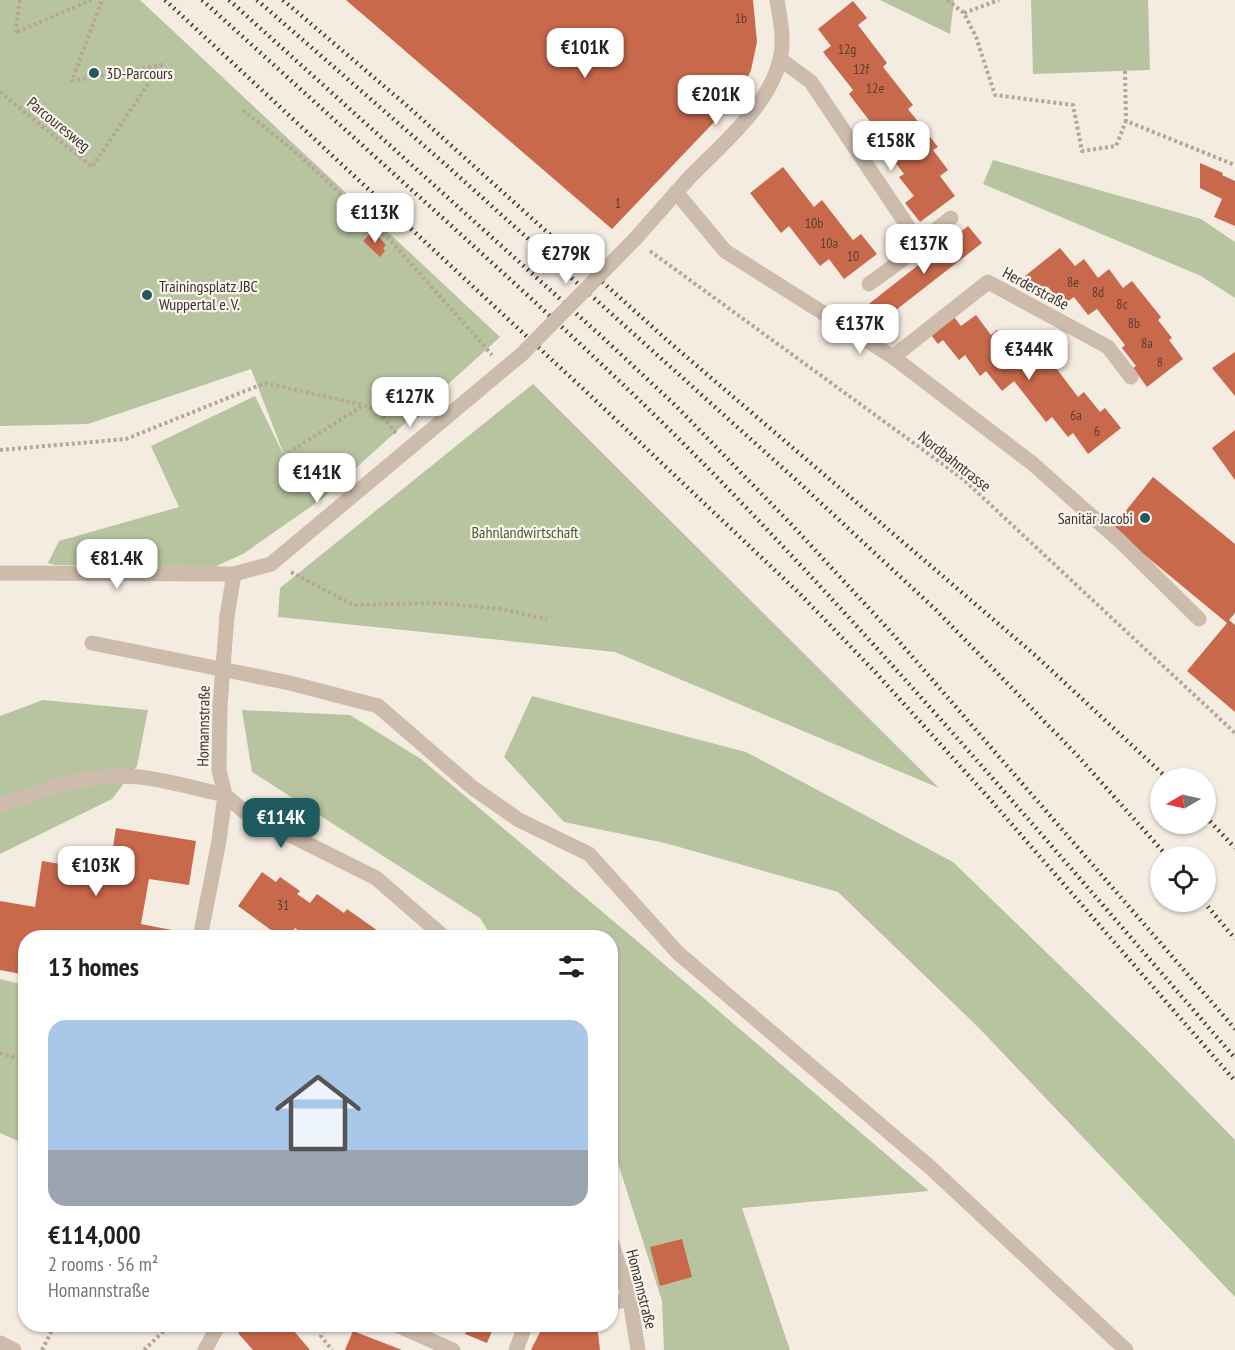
<!DOCTYPE html>
<html lang="en">
<head>
<meta charset="utf-8">
<style>
	body { margin:0; font-family:"PT Sans Narrow",sans-serif; background:#f2f2f2; color:#202124; height:100vh; display:flex; flex-direction:column; font-size:22px; white-space:nowrap }
	* { box-sizing:border-box; margin:0 }
	p { font-size:20px; color:#757577 }
	.icon { flex:none; width:33px; height:33px; fill:none; stroke:currentColor; stroke-width:2; stroke-linecap:round; stroke-linejoin:round }
	.map { position:relative; flex:1; overflow:hidden }
	.sheet { position:absolute; left:18px; top:930px; width:600px; height:402px; display:flex; flex-direction:column; background:#fff; border-radius:24px; box-shadow:0 2px 4px #0004 }
	.sheet>* { flex:none }
	.needle { width:39px; rotate:261deg }
	.tools { position:absolute; left:1150px; top:768px; display:grid; gap:12px }
	.tools a { display:grid; place-items:center; width:66px; height:66px; border-radius:50%; background:#fff; box-shadow:0 2px 4px #0004; font-size:30px }
	.price { position:absolute; translate:-50% -51px; padding:0 14px; border-radius:12px; background:#fff; color:#222; font-size:20px; line-height:39px; filter:drop-shadow(0 2px 3px #0008) }
	.price::after { content:''; position:absolute; left:50%; top:36px; width:18px; height:14px; margin-left:-9px; background:inherit; clip-path:polygon(0 0,100% 0,50% 100%) }
	.price.selected { background:#1f5a5e; color:#fff }
	ul { padding:0; list-style:none }
	li { display:grid; align-content:center; gap:12px; height:318px; padding:0 30px }
	li+li { border-top:2px solid #e0e0e0 }
	li span { display:grid; place-items:center; height:186px; border-radius:18px; color:#555 }
	li>.icon { margin-inline-start:auto }
	span .icon { width:108px; height:108px; fill:#fffc; stroke-width:1 }
	li b { font-size:26px }
	h2 { display:flex; justify-content:space-between; align-items:center; height:72px; padding:0 30px; font-size:26px }
	.map>svg:first-child { display:block }
	.green { fill:#b8c4a0 }
	.building { fill:#c8694b }
	.lines { fill:none; stroke-linecap:round; stroke-linejoin:round }
	.path { stroke:#b9a596; stroke-width:4; stroke-dasharray:3 3; stroke-linecap:butt }
	.service { stroke:#cdbbac; stroke-width:15 }
	.minor { stroke:#cdbbac; stroke-width:15 }
	.rail { stroke:#3b302b; stroke-width:4.5; stroke-dasharray:1.5 4.5; stroke-linecap:butt }
	.minor-bridge { stroke:#cdbbac; stroke-width:15 }
	.poi-dot { fill:#1f5a5e; stroke:#fbf5ee; stroke-width:2 }
	.labels { text-anchor:middle; stroke-width:4.5; stroke-linejoin:round; paint-order:stroke }
	.number-label { font-size:14px; fill:#5e3e33 }
	.poi-label { font-size:16px; fill:#3b302b; stroke:#fbf5ee; text-anchor:start }
	.street-label { font-size:16px; fill:#3b302b; stroke:#fbf5ee }
	.park-label { font-size:16px; fill:#4a5a2e; stroke:#fbf5ee }
</style>
</head>
<body>
<div class="map">
<svg width="1235" height="1350" viewBox="0 0 1235 1350">
	<rect width="100%" height="100%" fill="#f4ebe1"/>
	<path class="green" d="M0,0H140L500,337L323,498L243,554L214,567L55,565L48,563L59,541L179,507L151,446L255,396L286,460L251,369L88,424L0,426Z
		M880,0H954L950,34Z
		M1031,0H1148L1150,70L1033,74Z
		M993,160L1201,219L1235,242V298L1201,276L983,184Z
		M533,384L939,788L615,652L278,617L280,588Z
		M532,696L746,752L953,862L1145,1048L1235,1140V1297L979,1028L838,892L665,843L564,822L504,757Z
		M43,700L148,710L137,766L112,799L0,854V716Z
		M242,710L350,715L421,759L637,941L929,1191L742,1208L790,1350H664L662,1301L616,1157L611,1147L610,938L492,937L480,918L252,772Z
		M0,979L25,985V1144L0,1133Z"/>
	<path class="building" d="M346,0H753L757,42L751,70L739,96L612,229Z
		M853,1L867,18L858,25L887,63L883,67L913,105L908,109L938,147L933,150L948,170L940,176L955,196L920,222L905,203L914,196L899,177L904,174L874,135L878,132L849,94L853,90L823,52L831,46L818,29Z
		M1200,163L1223,173L1222,175L1235,181V226L1214,217L1222,199L1200,188Z
		M783,167L814,207L822,200L853,240L861,234L877,254L844,279L829,259L820,266L789,226L781,233L750,193Z
		M968,226L982,243L878,324L865,307Z
		M373,231L386,245L383,248L385,251L380,257L363,241Z
		M1060,248L1075,266L1084,259L1098,278L1109,269L1123,288L1132,281L1161,317L1158,320L1172,338L1169,340L1183,359L1147,387L1133,368L1136,366L1122,348L1125,345L1097,309L1088,315L1074,297L1063,305L1048,287L1039,294L1025,276Z
		M976,315L991,335L997,330L1013,350L1019,345L1035,366L1047,356L1078,397L1084,392L1100,412L1105,408L1121,428L1088,454L1073,433L1068,437L1052,417L1046,422L1014,381L1002,391L986,371L980,376L965,355L959,360L943,340L938,344L931,335L954,317L961,326Z
		M1235,352V396L1212,368Z
		M1235,430V480L1212,448Z
		M1153,477L1235,544V613L1229,620L1235,625V712L1187,671L1227,623L1112,528Z
		M116,828L196,841L189,885L149,879L141,924L177,931L176,938H26V975L0,970V901L35,907L42,861L109,872Z
		M262,872L276,882L280,877L300,891L297,894L310,903L317,894L344,913L347,909L388,938H308L295,928L288,938H282L238,906Z
		M682,1239L692,1277L660,1286L650,1247Z
		M248,1324H288L310,1350H253L238,1333Z
		M470,1324H495L487,1343L465,1334Z
		M544,1324H597L600,1350H531Z
		M353,1331L402,1350H345Z"/>
	<g class="lines">
		<path class="path" d="M20,0L15,33L91,0
			M947,0L964,13L976,37L995,95L1073,105L1082,151L1116,146L1126,121L1235,165
			M964,13L999,0
			M1125,71L1126,121
			M0,92L92,167L161,65L72,81L102,0
			M243,110L298,154L390,240L492,355
			M650,251L963,479L1235,733
			M379,412L397,435
			M0,450L126,439L265,383L364,405L379,412L395,399L402,398L419,416
			M283,456L364,405
			M291,572L353,605L438,603L500,609L547,619
			M0,1053L26,1061
			M326,1324L321,1336L332,1350
			M42,1350L55,1324
			M144,1350L171,1324"/>
		<path class="service" d="M919,243L951,218
			M893,357L988,282L1108,347L1131,377
			M1070,497L1120,541L1199,619
			M92,643L290,683L378,706L473,788L519,820L589,854L678,953L931,1168L1126,1350
			M0,806C44,788 90,773 139,777C168,780 197,789 225,795L219,841L200,938
			M610,1302L630,1300
			M394,1324L453,1350
			M205,1350L219,1324
			M516,1350L526,1324"/>
		<path class="minor" d="M780,59L811,82L919,243L913,252L869,284
			M676,192L725,251L893,357L1033,464L1070,497
			M635,239C653,219 671,198 689,178C721,145 770,105 780,59C785,40 780,19 777,0
			M0,573L234,574L271,564L522,354
			M227,616L234,574
			M220,705L219,770L225,795L246,813L376,878L445,938
			M610,1238L630,1300L638,1350
			M0,1343L14,1350"/>
		<path class="rail" d="M165,0L594,399L799,593L877,674L988,797L1235,1081
			M202,0C283,73 364,147 445,220C544,310 643,400 736,497C909,677 1071,869 1235,1058
			M229,0L600,335L675,405L790,523L890,631L1235,1029
			M257,0L445,164L795,479L935,609L1077,755L1167,856
			M283,0L405,104L668,341L1036,656L1167,778
			M1206,817L1235,848
			M1204,902L1235,939"/>
		<path class="minor-bridge" d="M522,354L635,239
			M220,705L227,616"/>
	</g>
	<g class="poi-dot">
		<circle cx="94" cy="73" r="6"/>
		<circle cx="147" cy="295" r="6"/>
		<circle cx="1145" cy="518" r="6"/>
	</g>
	<g class="labels">
		<g class="number-label">
			<text x="741" y="23">1b</text>
			<text x="847" y="54">12g</text>
			<text x="861" y="74">12f</text>
			<text x="875" y="93">12e</text>
			<text x="618" y="208">1</text>
			<text x="814" y="228">10b</text>
			<text x="829" y="248">10a</text>
			<text x="853" y="261">10</text>
			<text x="1073" y="287">8e</text>
			<text x="1098" y="297">8d</text>
			<text x="1122" y="309">8c</text>
			<text x="1134" y="328">8b</text>
			<text x="1147" y="348">8a</text>
			<text x="1160" y="367">8</text>
			<text x="1076" y="420">6a</text>
			<text x="1097" y="436">6</text>
			<text x="283" y="910">31</text>
		</g>
		<g class="poi-label">
			<text x="106" y="79">3D-Parcours</text>
			<text x="159" y="292">Trainingsplatz JBC<tspan x="159" dy="18">Wuppertal e. V.</tspan></text>
			<text x="1133" y="524" text-anchor="end">Sanitär Jacobi</text>
		</g>
		<g class="street-label">
			<text transform="translate(59 124) rotate(39)" y="6">Parcouresweg</text>
			<text transform="translate(1036 288) rotate(28)" y="6">Herderstraße</text>
			<text transform="translate(955 461) rotate(38)" y="6">Nordbahntrasse</text>
			<text transform="translate(203 726) rotate(-89)" y="6">Homannstraße</text>
			<text transform="translate(642 1289) rotate(76)" y="6">Homannstraße</text>
		</g>
		<g class="park-label">
			<text x="525" y="538">Bahnlandwirtschaft</text>
		</g>
	</g>
</svg>
<div class="tools">
<a><svg class="needle" viewBox="-14 -14 28 28"><path d="M0-13l5 13h-10z" fill="#e53935"/><path d="M0 13l5-13h-10z" fill="#757577"/></svg></a>
<a><svg class="icon" aria-label="locate" viewBox="0 0 24 24"><circle cx="12" cy="12" r="6"/><path d="M12 2v4M12 18v4M2 12h4M18 12h4"/></svg></a>
</div>
<b class="price" style="left:585px;top:79px">€101K</b>
<b class="price" style="left:716px;top:126px">€201K</b>
<b class="price" style="left:891px;top:172px">€158K</b>
<b class="price" style="left:375px;top:244px">€113K</b>
<b class="price" style="left:924px;top:275px">€137K</b>
<b class="price" style="left:566px;top:285px">€279K</b>
<b class="price" style="left:860px;top:355px">€137K</b>
<b class="price" style="left:1029px;top:381px">€344K</b>
<b class="price" style="left:410px;top:428px">€127K</b>
<b class="price" style="left:317px;top:504px">€141K</b>
<b class="price" style="left:117px;top:590px">€81.4K</b>
<b class="price selected" style="left:281px;top:849px">€114K</b>
<b class="price" style="left:96px;top:897px">€103K</b>
<section class="sheet">
<h2>13 homes<svg class="icon" aria-label="filters" viewBox="0 0 24 24"><path d="M4 7h16M4 17h16"/><circle cx="9" cy="7" r="2"/><circle cx="15" cy="17" r="2"/></svg></h2>
<ul>
<li><span style="background:linear-gradient(#a9c7e8 70%,#9aa5b1 0)"><svg class="icon" aria-label="home" viewBox="0 0 24 24"><path d="M3 11l9-7 9 7M6 9v11h12V9"/></svg></span><div><b>€114,000</b><p>2 rooms · 56 m²</p><p>Homannstraße</p></div></li>
</ul>
</section>
</div>
</body>
</html>
